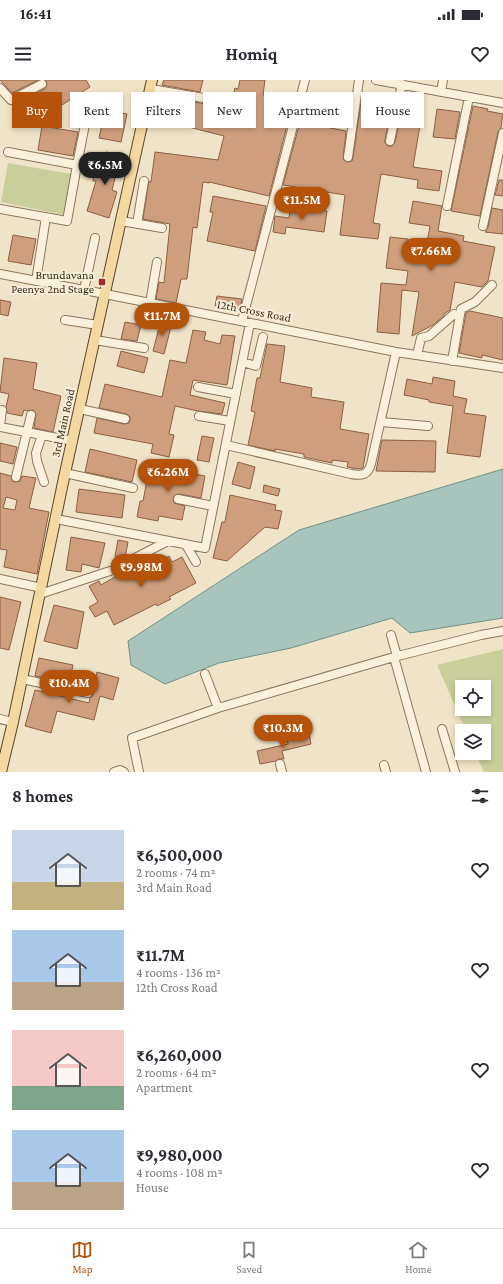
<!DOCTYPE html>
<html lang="en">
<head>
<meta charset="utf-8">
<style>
	body { margin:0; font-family:"Crimson Pro",serif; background:#f7f7f7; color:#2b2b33; height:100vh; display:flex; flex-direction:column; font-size:15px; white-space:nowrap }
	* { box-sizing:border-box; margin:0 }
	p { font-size:13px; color:#7c7c81 }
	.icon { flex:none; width:22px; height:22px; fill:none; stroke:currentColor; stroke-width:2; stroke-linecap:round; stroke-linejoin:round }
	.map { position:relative; height:692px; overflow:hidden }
	.details { display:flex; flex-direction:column; background:#fff; flex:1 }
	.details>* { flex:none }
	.banner { position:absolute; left:12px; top:12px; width:479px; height:36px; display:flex; gap:8px }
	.tools { position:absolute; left:455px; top:600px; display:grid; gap:8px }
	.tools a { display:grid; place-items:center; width:36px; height:36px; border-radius:0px; background:#fff; box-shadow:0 2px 6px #0003; font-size:20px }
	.price { position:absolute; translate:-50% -34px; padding:0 9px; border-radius:14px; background:#b45309; color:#fff; font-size:13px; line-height:26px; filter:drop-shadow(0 1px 2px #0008) }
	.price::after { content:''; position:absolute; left:50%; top:24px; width:12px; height:9px; margin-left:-6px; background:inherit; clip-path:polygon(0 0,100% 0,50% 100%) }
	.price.selected { background:#222; color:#fff }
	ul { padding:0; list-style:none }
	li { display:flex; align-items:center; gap:12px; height:100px; padding:0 12px }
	li span { display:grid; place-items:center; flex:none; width:112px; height:80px; border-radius:0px; color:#555 }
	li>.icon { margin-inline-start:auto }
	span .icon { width:48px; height:48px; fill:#fffc; stroke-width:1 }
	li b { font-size:17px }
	h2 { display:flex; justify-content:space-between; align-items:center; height:48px; padding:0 12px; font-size:17px }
	.pill { padding:0 14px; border-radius:0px; background:#fff; box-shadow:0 2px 6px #0003; font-size:14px; line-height:36px }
	.pill.selected { background:#b45309; color:#fff }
	.status { display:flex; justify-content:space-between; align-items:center; height:28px; padding:0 20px; background:#fff; direction:ltr }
	.status svg { height:11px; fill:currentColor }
	header { display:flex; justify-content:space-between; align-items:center; height:52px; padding:0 12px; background:#fff; font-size:18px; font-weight:700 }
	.dock { display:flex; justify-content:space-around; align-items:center; height:56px; border-top:1px solid #e1e1e2; background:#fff; font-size:11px; color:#7c7c81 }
	.dock a { display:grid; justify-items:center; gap:2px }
	.dock .selected { color:#b45309 }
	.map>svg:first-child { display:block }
	.green { fill:#c9cf9b; fill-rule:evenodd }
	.water { fill:#a9c4bc; stroke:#6f938a }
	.building { fill:#cf9f7d; stroke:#8d5f41; fill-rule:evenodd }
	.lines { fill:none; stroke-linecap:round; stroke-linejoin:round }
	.minor-casing { stroke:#8d765c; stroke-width:10 }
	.major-casing { stroke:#5b4430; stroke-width:12 }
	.minor { stroke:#faf1dc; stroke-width:8 }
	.major { stroke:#f3d9a0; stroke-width:10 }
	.poi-dot { fill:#9e2a2b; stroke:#f7eed8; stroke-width:1.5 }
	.labels { text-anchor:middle; stroke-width:4; stroke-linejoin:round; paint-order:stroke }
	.poi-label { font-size:12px; fill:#3d2e20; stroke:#f7eed8; text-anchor:end }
	.street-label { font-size:12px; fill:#3d2e20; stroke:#f7eed8 }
</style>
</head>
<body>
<div class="status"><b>16:41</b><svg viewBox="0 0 49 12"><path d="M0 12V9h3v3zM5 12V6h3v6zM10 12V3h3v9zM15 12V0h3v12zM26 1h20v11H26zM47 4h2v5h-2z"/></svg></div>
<header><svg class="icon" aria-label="menu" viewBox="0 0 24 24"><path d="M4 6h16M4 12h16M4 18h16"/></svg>Homiq<svg class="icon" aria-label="heart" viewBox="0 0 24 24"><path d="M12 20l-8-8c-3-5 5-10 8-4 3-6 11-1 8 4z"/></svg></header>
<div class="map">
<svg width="503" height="692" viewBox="0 0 503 692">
	<rect width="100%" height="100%" fill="#f0e4c8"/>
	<path class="green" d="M8,83L71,94L64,135L1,122Z
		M503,569V692H484L475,673H484V651H466L437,585ZM462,607H484V629H462Z"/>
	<path class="water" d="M503,389V538L410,553L392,538L291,568L219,583L165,604L131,585L128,561L299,450Z"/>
	<path class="building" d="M0,0H38L12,13Z
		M46,0H86L90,7L29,46L15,24L45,9L47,5Z
		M164,0H203L200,12L162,5Z
		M240,0H265L263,15L293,22L269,116L209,102V103L203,102L197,148L193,147L187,199H181L176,223L156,219L159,202L164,203L170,144L143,139L149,101L151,102L155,72L218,80L224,56L157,39L163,17L230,28L235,8L238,9Z
		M362,15L393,20L385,60V63L388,66H392L395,62L401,35L421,39L413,87L442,91L439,111L417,108L418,100L381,94L373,143L380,144L378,159L340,155L345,115L283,105L300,42L346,51L343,79L347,82L352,81L353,78Z
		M473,26L488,29L487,31L503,34L501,48L498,52L480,136L451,131Z
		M437,29L460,32L455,59L433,57Z
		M105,30L127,34L121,62L99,58Z
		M42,46L78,52L73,76L38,70Z
		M106,72L121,75L112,110L117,112L109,138L87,131L96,101H93L96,83L104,84Z
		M499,100H503V116L495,115Z
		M213,116L266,126L255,171L207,161L213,132H210Z
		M413,121L442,126L438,151L464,156L463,161L495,167L488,201L482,207L455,202L450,230L444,234V236L433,245L412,256L419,212L402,210L399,254L377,252L381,203L406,205L408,191L386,188L390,157L408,159L407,165L426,168L430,146L409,143Z
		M298,127L327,131L324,152L286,147L285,154L273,152L275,136L289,138L290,131L297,132Z
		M492,128L503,130V154L485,152L488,147Z
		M13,155L36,159L31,185L8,181Z
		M217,216L242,219L240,229L215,226Z
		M0,220L11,222L8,236L0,234Z
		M470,231L503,238V280L482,275V278L459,273L466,233Z
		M161,240L172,243L164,274L153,271Z
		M125,242L141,245L137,261L121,259Z
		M193,250L206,252L204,260L220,264L222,255L235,256L227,305L193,300L190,315L225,323L222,334L198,331L175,326L169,354L174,355L169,377L151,373L153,364L94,353L97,338L124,344L129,343L130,340V337L127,334L99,328L105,304L162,317L170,280L186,283Z
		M267,264L285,266L280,302L312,308L311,317L344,322L340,349L369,354L363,388L358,389L347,387L348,382L332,380V383L304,377V374L275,369V371L248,365L255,332L251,331L257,298H260Z
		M121,271L148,278L144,293L117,286Z
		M4,278L37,283L33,309L61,316L53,352L34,348L36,334L33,330L27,331L24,330L22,336L7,333L6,327L9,314L0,312Z
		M433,297L455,301L453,316L467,319L464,333L486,336L480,377L447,373L453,326L429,322V320L404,315L407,299L432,304Z
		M202,356L214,358L209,382L197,380Z
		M382,360L436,361L435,392L376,391Z
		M0,363L17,367L13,384L0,381Z
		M90,369L137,380L132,402L85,392Z
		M238,382L255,387L250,409L232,404Z
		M150,385L205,396L201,418L179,414L174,416L173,420L174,423L185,426L182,440L159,436L158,441L137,437L140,421H143Z
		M0,393L11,396L12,401L15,402L20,401L22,396L36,398L29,428L49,432L37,494L4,487L7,470L0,469ZM6,417L17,420L15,430L3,428Z
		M264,405L280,409L278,416L263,412Z
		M79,409L125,415L122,438L76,432Z
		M230,415L276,425L275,430L282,431L278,449L265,447L227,481L213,478L222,442H225Z
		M71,457L105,463L99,488L82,484L81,492L66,490Z
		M118,460L128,462L125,478L115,476Z
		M169,476L172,482L182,477L196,503L169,517L171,519L157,526L156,524L114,545L107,531L95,537L89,527L98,522L89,506L99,501L101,505L149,477L153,485Z
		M0,517L21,522L9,570L0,568Z
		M54,525L84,532L77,569L44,561Z
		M39,578L73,585L69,603L35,596Z
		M97,592L119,598L113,620L100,616L94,640L57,631L51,653L25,646L35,610L89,623L90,618L93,615L92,610Z
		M309,653L311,664L282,671L284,679H279L276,681L260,684L257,671L288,664L287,659Z"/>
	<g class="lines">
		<g class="minor-casing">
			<path id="minor" d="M376,0L503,23
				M0,8L11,20L42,4
				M151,9L221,21
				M441,12L443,0
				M390,61L402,4
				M348,77L359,0
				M77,85L90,19
				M447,126L469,17
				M0,129L67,141L77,85L8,72
				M121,141L162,148
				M137,144L144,101
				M483,146L503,53
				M0,194L105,214L396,272L503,288
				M36,201L46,137
				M84,210L95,158
				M150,223L157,182
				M65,240L98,245
				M242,241L305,0
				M95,260L144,268
				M417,275L421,258L429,256L454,234
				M452,281L461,229L475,222L492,205
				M242,282L256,286L263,257
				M198,307L236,314
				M80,329L125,339
				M199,336L230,341
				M381,342L428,346
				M0,346L2,330
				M0,347L73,361
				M42,355L36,373L37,381L44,402
				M226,365L351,394C362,396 368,395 371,384L396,272
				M65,393L133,408
				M16,397L31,335
				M178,419L213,426
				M56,439L205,468L250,243
				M186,465L196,482
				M133,479L168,461
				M0,499L42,508
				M40,514L110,491
				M391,555L397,576
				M394,577L426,692
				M205,594L218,628
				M22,599L88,613
				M0,639L13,642
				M442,649L455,692
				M280,684L282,692
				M384,685L386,692
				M114,692L120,690L124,692
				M139,692L132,658L218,628L394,577L481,555L503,551"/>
		</g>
		<g class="major-casing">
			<path id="major" d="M1,692L13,642L65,393L152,0"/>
		</g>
		<use href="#minor" class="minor"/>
		<use href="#major" class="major"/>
	</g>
	<rect class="poi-dot" x="98" y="198" width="8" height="8" rx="2"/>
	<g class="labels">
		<g class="poi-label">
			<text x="94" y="199">Brundavana<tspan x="94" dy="14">Peenya 2nd Stage</tspan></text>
		</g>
		<g class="street-label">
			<text transform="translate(254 231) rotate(11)" y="4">12th Cross Road</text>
			<text transform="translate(63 343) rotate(-77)" y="4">3rd Main Road</text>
		</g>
	</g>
</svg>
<div class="tools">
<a><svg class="icon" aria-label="locate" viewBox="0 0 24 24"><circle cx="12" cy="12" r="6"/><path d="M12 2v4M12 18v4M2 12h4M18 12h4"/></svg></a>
<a><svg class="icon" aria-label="layers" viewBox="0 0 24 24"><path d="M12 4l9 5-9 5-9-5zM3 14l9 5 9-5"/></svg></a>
</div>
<b class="price selected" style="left:105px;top:106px">₹6.5M</b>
<b class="price" style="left:302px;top:141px">₹11.5M</b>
<b class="price" style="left:431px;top:192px">₹7.66M</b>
<b class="price" style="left:162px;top:257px">₹11.7M</b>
<b class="price" style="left:168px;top:413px">₹6.26M</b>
<b class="price" style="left:141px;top:508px">₹9.98M</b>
<b class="price" style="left:69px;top:624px">₹10.4M</b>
<b class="price" style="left:283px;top:669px">₹10.3M</b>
<div class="banner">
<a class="pill selected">Buy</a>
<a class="pill">Rent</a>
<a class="pill">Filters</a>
<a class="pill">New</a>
<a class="pill">Apartment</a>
<a class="pill">House</a>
</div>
</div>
<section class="details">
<h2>8 homes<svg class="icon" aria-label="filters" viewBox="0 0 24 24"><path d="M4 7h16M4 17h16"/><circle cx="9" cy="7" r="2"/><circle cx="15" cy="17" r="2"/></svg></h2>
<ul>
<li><span style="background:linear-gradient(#c9d6e8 65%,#c2b280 0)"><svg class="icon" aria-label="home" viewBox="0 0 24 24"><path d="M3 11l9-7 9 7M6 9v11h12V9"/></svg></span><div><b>₹6,500,000</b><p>2 rooms · 74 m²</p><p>3rd Main Road</p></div><svg class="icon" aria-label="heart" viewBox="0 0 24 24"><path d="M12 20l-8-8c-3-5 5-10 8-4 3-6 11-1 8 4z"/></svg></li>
<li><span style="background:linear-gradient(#a9c7e8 65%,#b9a48a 0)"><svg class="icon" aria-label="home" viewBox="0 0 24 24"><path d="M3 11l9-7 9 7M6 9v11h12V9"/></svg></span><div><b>₹11.7M</b><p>4 rooms · 136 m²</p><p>12th Cross Road</p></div><svg class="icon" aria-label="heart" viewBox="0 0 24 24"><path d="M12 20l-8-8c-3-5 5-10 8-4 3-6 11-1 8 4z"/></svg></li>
<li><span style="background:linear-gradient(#f6c9c9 70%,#7fa58c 0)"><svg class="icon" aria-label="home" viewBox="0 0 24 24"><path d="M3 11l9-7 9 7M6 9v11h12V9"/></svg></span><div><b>₹6,260,000</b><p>2 rooms · 64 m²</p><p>Apartment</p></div><svg class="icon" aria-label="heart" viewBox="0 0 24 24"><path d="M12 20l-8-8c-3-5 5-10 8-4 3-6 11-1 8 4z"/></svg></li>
<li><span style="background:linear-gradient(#a9c7e8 65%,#b9a48a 0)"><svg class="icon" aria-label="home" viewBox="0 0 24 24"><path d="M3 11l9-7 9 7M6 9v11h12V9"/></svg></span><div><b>₹9,980,000</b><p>4 rooms · 108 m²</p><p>House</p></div><svg class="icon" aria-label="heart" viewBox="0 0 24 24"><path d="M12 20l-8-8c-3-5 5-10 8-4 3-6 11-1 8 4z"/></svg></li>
</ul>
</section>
<nav class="dock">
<a class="selected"><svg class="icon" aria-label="map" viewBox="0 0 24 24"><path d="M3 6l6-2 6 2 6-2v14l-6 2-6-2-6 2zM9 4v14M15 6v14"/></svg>Map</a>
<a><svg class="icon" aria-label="saved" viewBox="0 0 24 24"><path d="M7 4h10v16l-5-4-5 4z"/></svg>Saved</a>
<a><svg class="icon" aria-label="home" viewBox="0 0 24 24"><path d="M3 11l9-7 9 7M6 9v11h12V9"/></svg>Home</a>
</nav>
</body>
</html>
